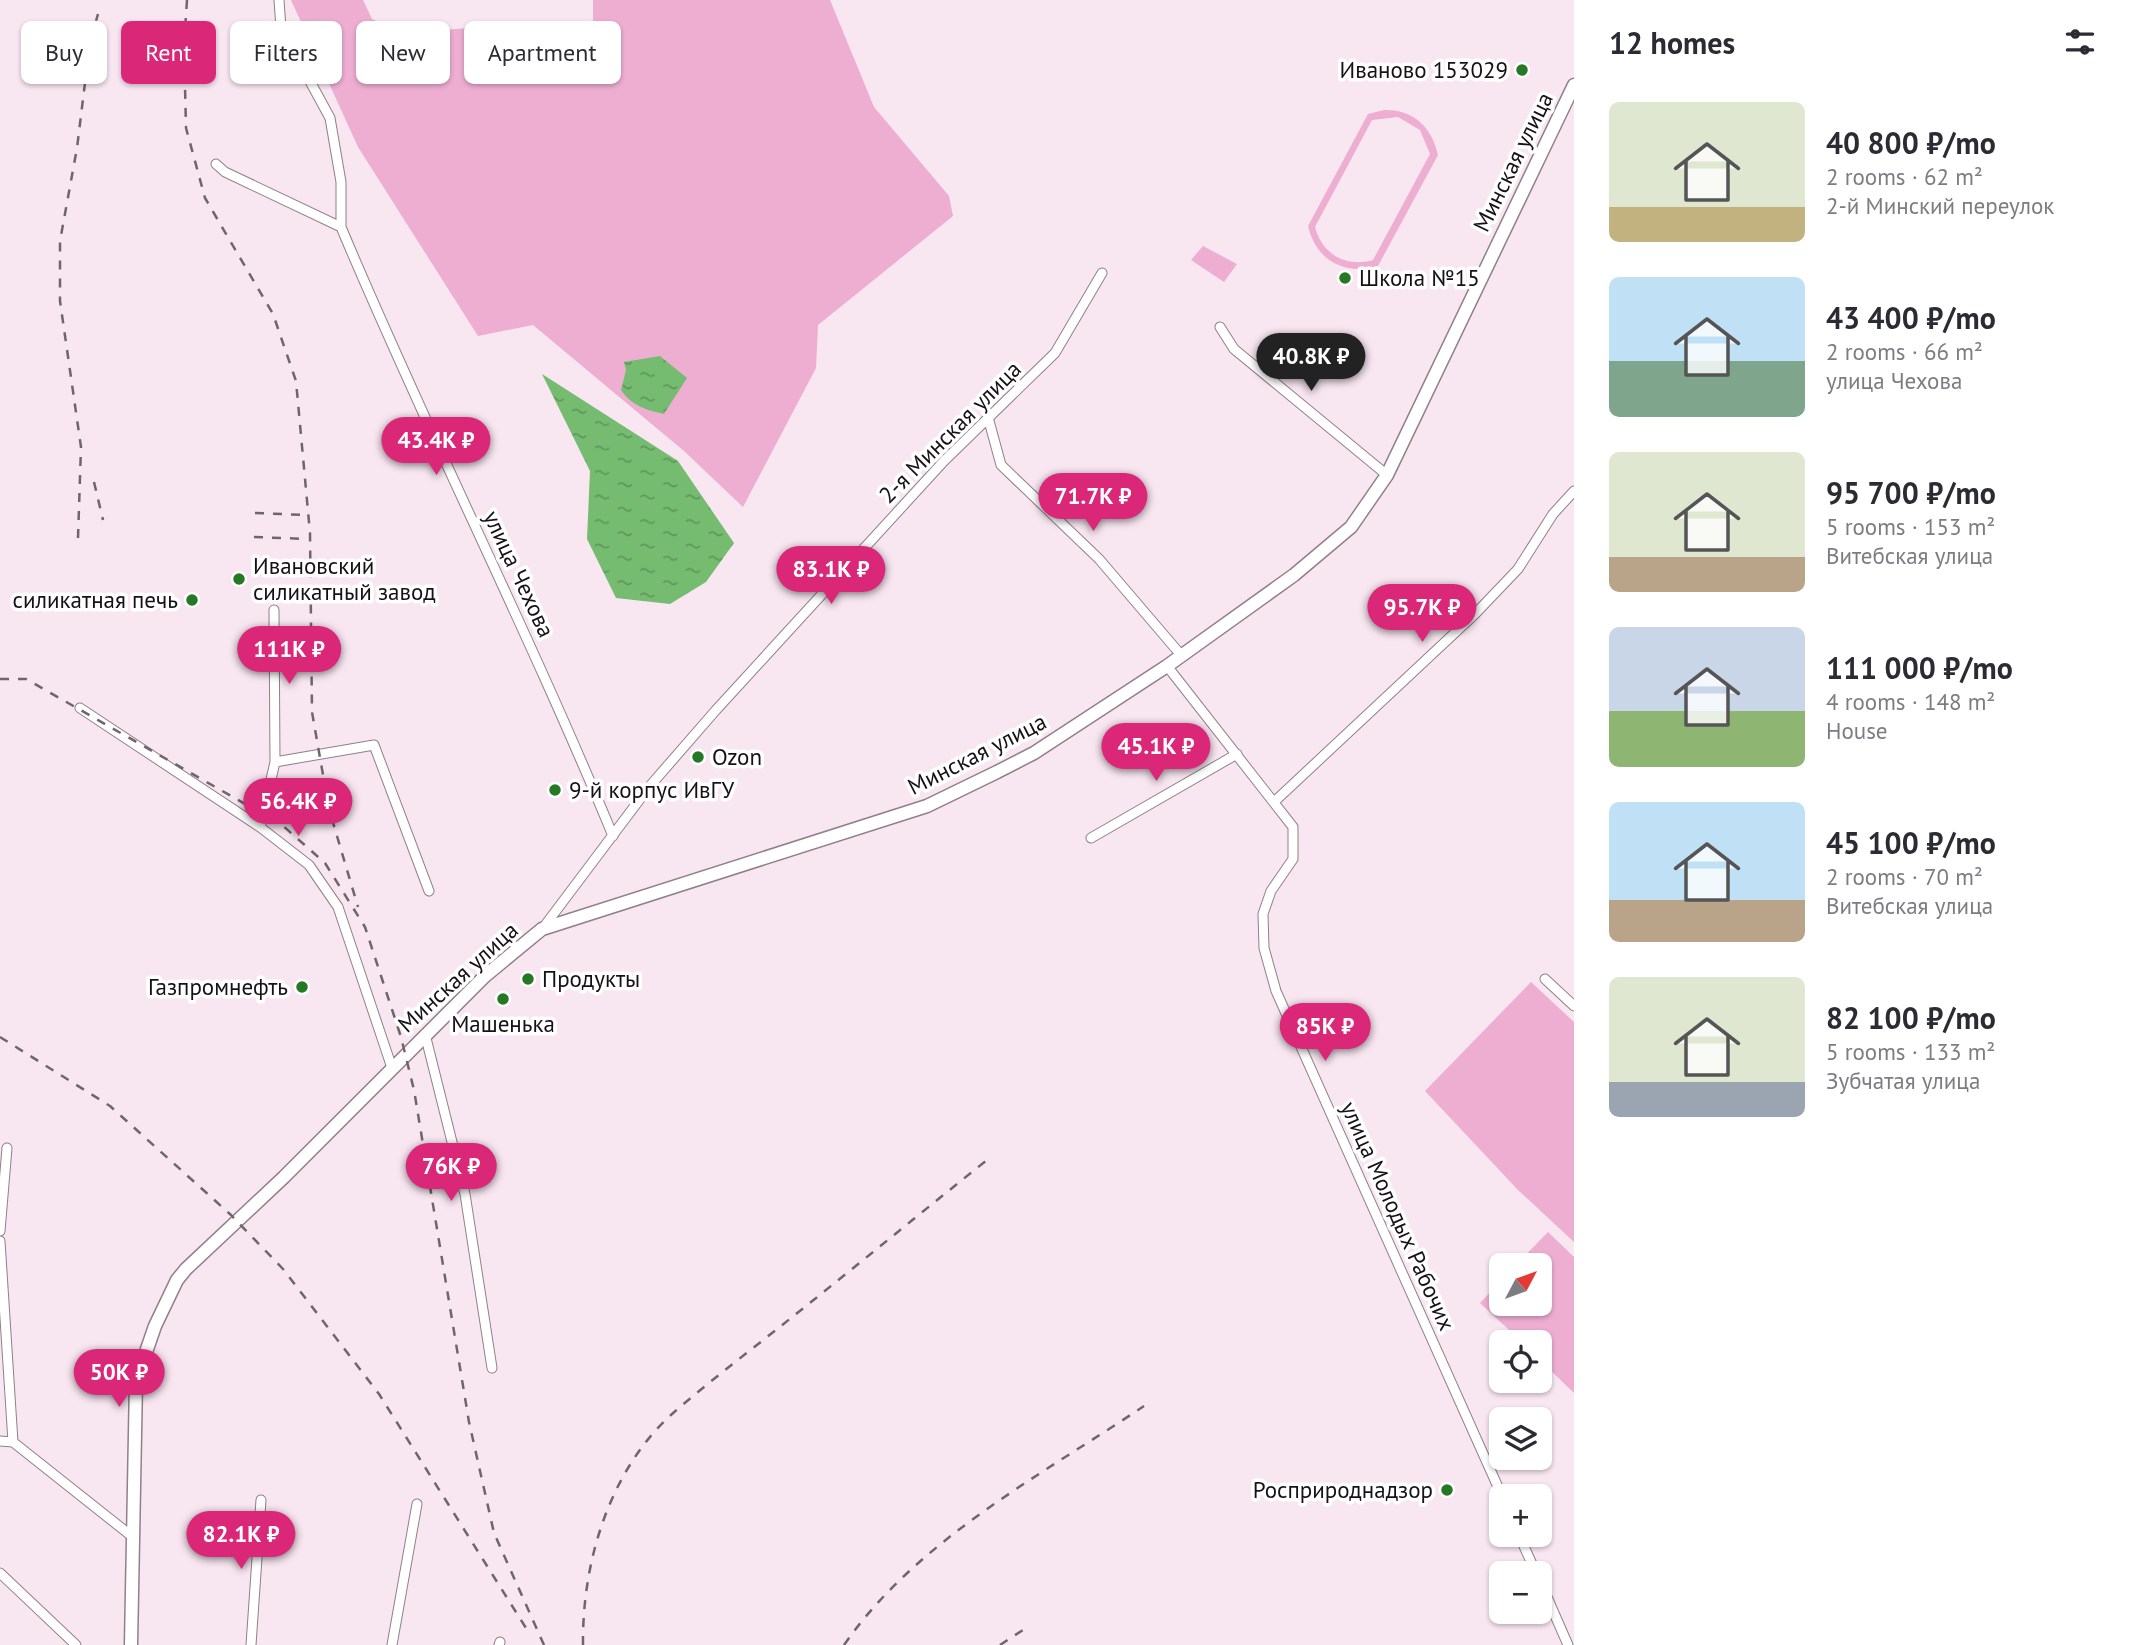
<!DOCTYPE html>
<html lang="en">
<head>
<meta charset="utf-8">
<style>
	body { margin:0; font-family:"PT Sans",sans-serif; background:#f2f2f3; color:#2b2b33; height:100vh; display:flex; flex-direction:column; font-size:26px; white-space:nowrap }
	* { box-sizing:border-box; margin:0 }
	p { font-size:23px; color:#7c7c81 }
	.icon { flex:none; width:38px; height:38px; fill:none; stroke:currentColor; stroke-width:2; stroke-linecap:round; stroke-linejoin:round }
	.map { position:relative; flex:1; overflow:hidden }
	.side { display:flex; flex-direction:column; background:#fff; width:560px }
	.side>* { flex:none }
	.banner { position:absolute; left:21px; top:21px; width:665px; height:63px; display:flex; gap:14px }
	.needle { width:46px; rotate:49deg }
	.controls { position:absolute; left:1489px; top:1253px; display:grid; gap:14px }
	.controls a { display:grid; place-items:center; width:63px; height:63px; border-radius:10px; background:#fff; box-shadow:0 2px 5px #0004; font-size:35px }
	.price { position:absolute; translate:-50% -60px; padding:0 16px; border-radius:24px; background:#db2777; color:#fff; font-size:23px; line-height:46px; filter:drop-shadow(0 2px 4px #0008) }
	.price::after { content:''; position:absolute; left:50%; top:42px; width:21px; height:16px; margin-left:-10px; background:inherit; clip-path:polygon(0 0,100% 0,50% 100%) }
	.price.selected { background:#222; color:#fff }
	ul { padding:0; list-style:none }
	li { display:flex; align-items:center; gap:21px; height:175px; padding:0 35px }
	li span { display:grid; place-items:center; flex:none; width:196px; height:140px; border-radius:10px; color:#555 }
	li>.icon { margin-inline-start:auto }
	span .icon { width:84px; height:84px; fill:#fffc; stroke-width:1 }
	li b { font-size:30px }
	h2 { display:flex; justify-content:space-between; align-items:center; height:84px; padding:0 35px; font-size:30px }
	.pill { padding:0 24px; border-radius:10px; background:#fff; box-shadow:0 2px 5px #0004; font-size:24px; line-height:63px }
	.pill.selected { background:#db2777; color:#fff }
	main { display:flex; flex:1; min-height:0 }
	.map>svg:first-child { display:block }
	.green { fill:#edaed2; fill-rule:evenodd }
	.water { fill:url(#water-ripples) }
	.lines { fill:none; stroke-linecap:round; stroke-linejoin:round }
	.street-casing { stroke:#908089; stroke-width:11 }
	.secondary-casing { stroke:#908089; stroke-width:15 }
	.street { stroke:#fff; stroke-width:9 }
	.secondary { stroke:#fff; stroke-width:12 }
	.rail { stroke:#6f656a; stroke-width:2.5; stroke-dasharray:9 9; stroke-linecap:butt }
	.poi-dot { fill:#257924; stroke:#fff; stroke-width:2.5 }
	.labels { text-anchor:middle; stroke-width:7; stroke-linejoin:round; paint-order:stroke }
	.poi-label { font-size:23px; fill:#161114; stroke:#fff; text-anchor:start }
	.street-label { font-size:23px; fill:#161114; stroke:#fff }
</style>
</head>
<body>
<main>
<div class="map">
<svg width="1574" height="1645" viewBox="0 0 1574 1645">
	<defs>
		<pattern id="water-ripples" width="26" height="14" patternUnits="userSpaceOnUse" patternTransform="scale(1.75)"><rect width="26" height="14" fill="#75bc71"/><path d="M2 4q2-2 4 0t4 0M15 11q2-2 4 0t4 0" fill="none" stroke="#5f975c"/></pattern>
	</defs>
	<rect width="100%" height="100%" fill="#f8e6f0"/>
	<path class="green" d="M291,0H363L372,19L403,33L469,28L500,83L558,76L593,37V0H830L874,107L949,196L953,216L818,325L816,368L743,507L684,451L533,325L478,336L358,147Z
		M1384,110C1413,109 1432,127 1438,155L1378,266C1344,276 1316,260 1308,226L1368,114ZM1398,117L1420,130L1430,154L1373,260C1346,268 1322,254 1315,227L1372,120Z
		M1203,246L1237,264L1224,282L1191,260Z
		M1531,982L1574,1022V1242L1518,1190L1425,1091Z
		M1548,1232L1574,1257V1393L1540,1360V1342H1522L1480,1303L1501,1281L1502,1304H1540V1265H1516Z"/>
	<path class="water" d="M660,356L687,378L664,414C646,410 632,406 621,390L626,370L624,362Z
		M542,374L678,461L734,543L706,582L670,604L616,598L587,539L590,471Z"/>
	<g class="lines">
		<g class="street-casing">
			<path id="street" d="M279,0L281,28L330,118L341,182V227
				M216,164L225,172L341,227C427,432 528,630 613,836
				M1220,327L1234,349L1387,475
				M989,421L1001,465L1099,559L1181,655
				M274,610L275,762
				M1167,666L1293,827V859L1271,891L1263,914L1264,948L1276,991L1502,1496
				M80,708L260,827L309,865L338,907L392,1068
				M1274,802L1475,614L1518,569L1553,514L1574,491
				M260,827L275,762L374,745L429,891
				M1091,838L1237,754
				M543,928L649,787L716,710L944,461L1055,353L1102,273
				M1545,979L1574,1006
				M425,1034L465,1194L492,1368
				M0,1231L7,1148
				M0,1241L13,1442
				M0,1441L13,1442L134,1538
				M1519,1535L1536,1573
				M0,1573L76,1645
				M1540,1581L1568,1645
				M251,1645L261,1500
				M392,1645L417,1504
				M499,1645L500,1642"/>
		</g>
		<g class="secondary-casing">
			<path id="secondary" d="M131,1645L136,1381L155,1326L177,1280L186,1269L284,1177L485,976L542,929L927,806L997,772L1034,753L1167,666L1294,575L1351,527L1387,475L1574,85"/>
		</g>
		<use href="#street" class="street"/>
		<use href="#secondary" class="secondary"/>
		<path class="rail" d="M187,0L184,45L186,128L205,198L273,314L296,381L310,533L312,712L329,809L358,907
			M94,482L103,520
			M255,513L306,515
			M254,537L307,539
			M78,538L81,447L60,301V241L77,148L90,42L98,14
			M248,653L302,655
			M0,679H26L282,825L325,863L365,927L401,1037L414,1090L469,1422L494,1533L544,1645
			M0,1037L110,1106L231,1215L283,1269L379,1394L526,1628
			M583,1645C582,1563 609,1471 672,1414C712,1379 755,1347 796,1314C860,1263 923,1211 987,1160
			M844,1645C917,1540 1040,1476 1144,1406
			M1000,1645L1026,1628"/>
	</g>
	<g class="poi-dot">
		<circle cx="1522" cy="70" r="7"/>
		<circle cx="1345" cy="278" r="7"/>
		<circle cx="239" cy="579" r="7"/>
		<circle cx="192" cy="600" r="7"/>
		<circle cx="698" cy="757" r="7"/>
		<circle cx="555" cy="790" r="7"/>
		<circle cx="528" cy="979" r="7"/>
		<circle cx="302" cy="987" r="7"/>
		<circle cx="503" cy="999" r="7"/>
		<circle cx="1447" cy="1490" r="7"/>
	</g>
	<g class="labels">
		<g class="poi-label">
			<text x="1508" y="78" text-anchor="end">Иваново 153029</text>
			<text x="1359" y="286">Школа №15</text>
			<text x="253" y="574">Ивановский<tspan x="253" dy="26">силикатный завод</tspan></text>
			<text x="178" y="608" text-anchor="end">силикатная печь</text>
			<text x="712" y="765">Ozon</text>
			<text x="569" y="798">9-й корпус ИвГУ</text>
			<text x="542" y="987">Продукты</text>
			<text x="288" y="995" text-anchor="end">Газпромнефть</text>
			<text x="503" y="1032" text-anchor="middle">Машенька</text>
			<text x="1433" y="1498" text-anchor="end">Росприроднадзор</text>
		</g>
		<g class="street-label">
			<text transform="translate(1513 162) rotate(-64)" y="8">Минская улица</text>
			<text transform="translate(950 432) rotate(-45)" y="8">2-я Минская улица</text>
			<text transform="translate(519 574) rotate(65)" y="8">улица Чехова</text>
			<text transform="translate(977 754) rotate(-27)" y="8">Минская улица</text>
			<text transform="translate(458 977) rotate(-42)" y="8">Минская улица</text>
			<text transform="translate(1398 1216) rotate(66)" y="8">улица Молодых Рабочих</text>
		</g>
	</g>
</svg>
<div class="controls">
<a><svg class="needle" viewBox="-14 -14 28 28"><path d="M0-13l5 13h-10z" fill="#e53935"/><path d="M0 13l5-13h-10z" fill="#7c7c81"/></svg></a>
<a><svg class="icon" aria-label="locate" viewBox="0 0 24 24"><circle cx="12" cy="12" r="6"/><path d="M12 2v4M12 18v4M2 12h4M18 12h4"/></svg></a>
<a><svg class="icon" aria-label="layers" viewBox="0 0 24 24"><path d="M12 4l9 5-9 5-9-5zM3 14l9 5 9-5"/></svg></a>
<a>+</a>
<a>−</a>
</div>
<b class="price selected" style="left:1311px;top:393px">40.8K ₽</b>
<b class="price" style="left:436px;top:477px">43.4K ₽</b>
<b class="price" style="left:1093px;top:533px">71.7K ₽</b>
<b class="price" style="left:831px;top:606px">83.1K ₽</b>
<b class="price" style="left:1422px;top:644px">95.7K ₽</b>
<b class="price" style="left:289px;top:686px">111K ₽</b>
<b class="price" style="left:1156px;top:783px">45.1K ₽</b>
<b class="price" style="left:298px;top:838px">56.4K ₽</b>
<b class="price" style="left:1325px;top:1063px">85K ₽</b>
<b class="price" style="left:451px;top:1203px">76K ₽</b>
<b class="price" style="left:119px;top:1409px">50K ₽</b>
<b class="price" style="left:241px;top:1571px">82.1K ₽</b>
<div class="banner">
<a class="pill">Buy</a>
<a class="pill selected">Rent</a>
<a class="pill">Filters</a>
<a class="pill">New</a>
<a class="pill">Apartment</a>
</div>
</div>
<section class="side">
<h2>12 homes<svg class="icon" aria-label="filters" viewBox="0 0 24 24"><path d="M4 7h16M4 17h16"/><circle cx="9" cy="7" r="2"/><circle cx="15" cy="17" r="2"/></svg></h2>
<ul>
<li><span style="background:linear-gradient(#dfe7d0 75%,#c2b280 0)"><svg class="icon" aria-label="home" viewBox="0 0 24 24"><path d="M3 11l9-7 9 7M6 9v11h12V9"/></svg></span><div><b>40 800 ₽/mo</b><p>2 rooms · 62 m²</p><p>2-й Минский переулок</p></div></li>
<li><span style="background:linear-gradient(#bfe0f5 60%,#7fa58c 0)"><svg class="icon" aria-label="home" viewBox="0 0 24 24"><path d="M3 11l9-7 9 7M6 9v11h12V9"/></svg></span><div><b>43 400 ₽/mo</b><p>2 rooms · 66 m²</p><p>улица Чехова</p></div></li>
<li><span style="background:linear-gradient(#dfe7d0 75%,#b9a48a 0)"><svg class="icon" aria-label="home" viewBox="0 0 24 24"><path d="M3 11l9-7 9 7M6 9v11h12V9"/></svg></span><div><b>95 700 ₽/mo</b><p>5 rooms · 153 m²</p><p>Витебская улица</p></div></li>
<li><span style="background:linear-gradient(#c9d6e8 60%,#8fb573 0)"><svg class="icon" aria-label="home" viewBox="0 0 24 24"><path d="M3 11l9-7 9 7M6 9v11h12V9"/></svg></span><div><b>111 000 ₽/mo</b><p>4 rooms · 148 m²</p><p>House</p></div></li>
<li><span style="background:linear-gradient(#bfe0f5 70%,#b9a48a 0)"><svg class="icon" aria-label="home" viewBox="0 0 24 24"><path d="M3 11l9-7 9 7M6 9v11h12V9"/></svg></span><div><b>45 100 ₽/mo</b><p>2 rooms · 70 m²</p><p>Витебская улица</p></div></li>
<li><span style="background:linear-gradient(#dfe7d0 75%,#9aa5b1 0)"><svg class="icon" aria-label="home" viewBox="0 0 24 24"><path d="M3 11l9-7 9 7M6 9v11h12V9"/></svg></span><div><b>82 100 ₽/mo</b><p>5 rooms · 133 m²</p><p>Зубчатая улица</p></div></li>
</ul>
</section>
</main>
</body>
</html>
